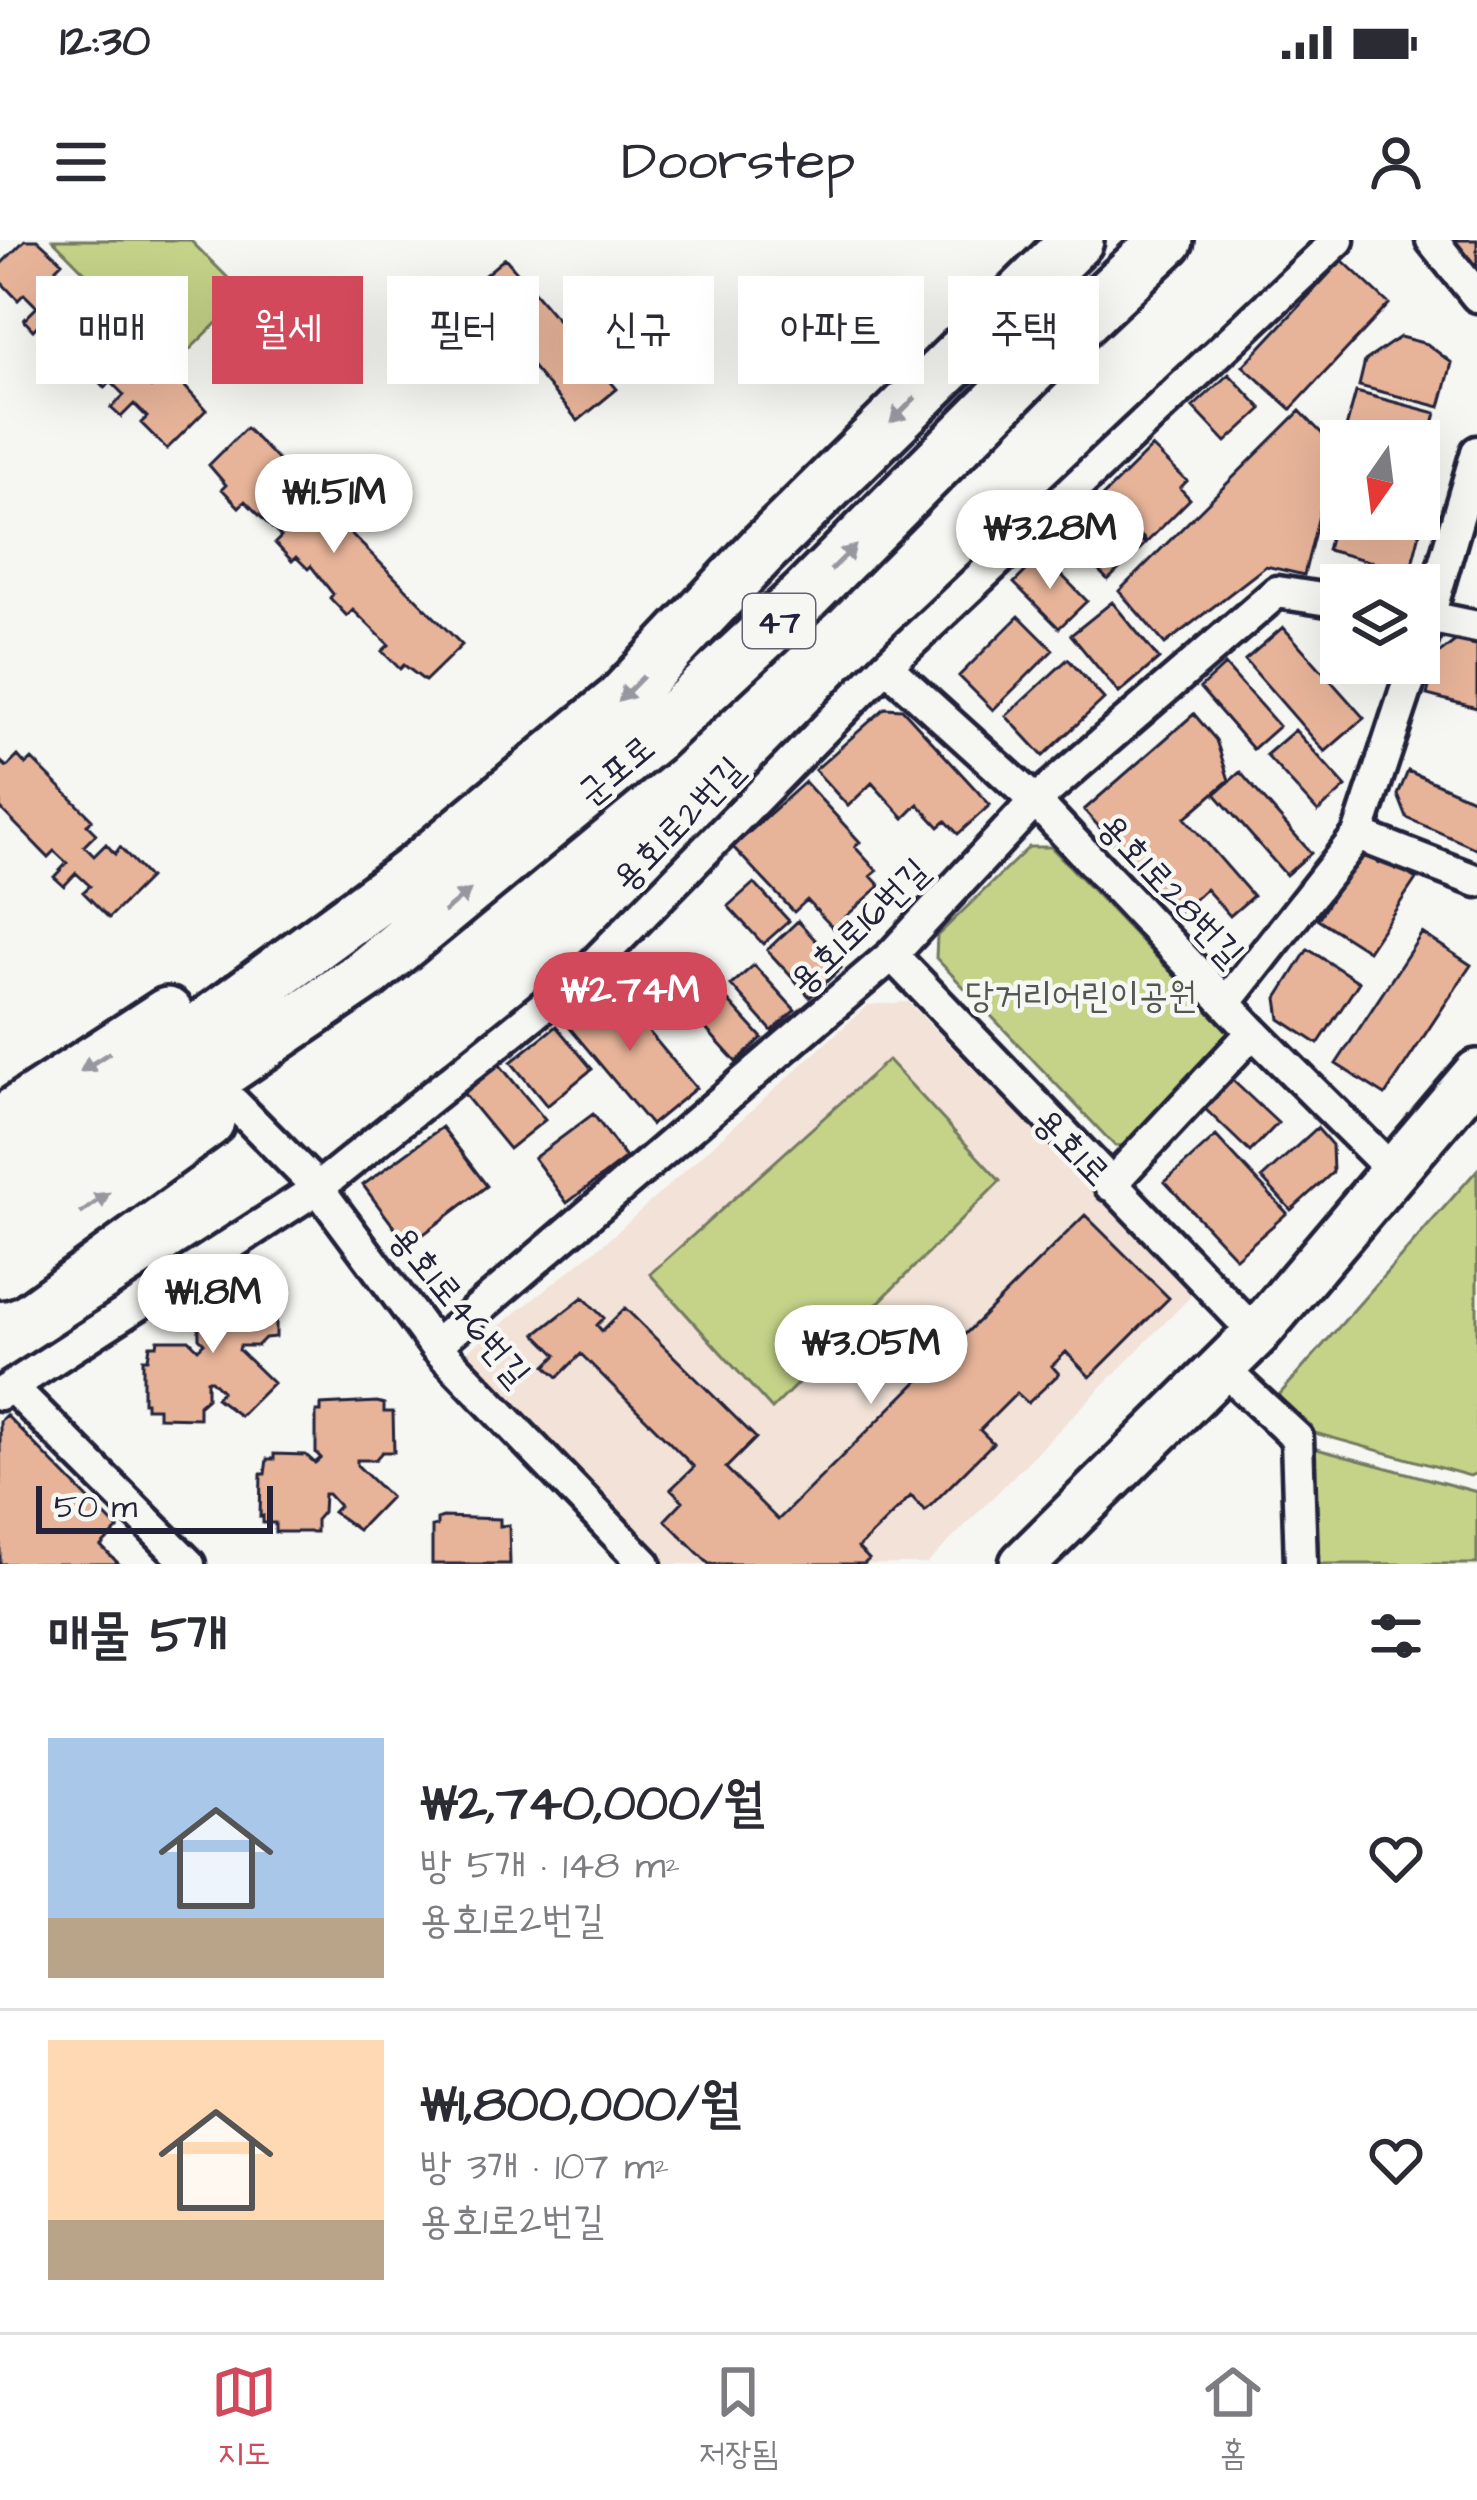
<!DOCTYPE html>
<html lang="ko">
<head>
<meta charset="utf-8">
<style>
	body { margin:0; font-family:"Architects Daughter","Poor Story",sans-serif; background:#f7f7f7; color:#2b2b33; height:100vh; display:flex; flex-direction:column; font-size:45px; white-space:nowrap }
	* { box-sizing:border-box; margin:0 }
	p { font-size:39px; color:#7c7c81 }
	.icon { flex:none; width:66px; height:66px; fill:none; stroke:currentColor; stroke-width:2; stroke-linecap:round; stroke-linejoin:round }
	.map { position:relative; height:1324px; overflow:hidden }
	.details { display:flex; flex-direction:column; background:#fff; flex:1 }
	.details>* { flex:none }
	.hud { position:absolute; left:36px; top:36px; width:1407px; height:108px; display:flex; gap:24px }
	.needle { width:78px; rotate:194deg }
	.tools { position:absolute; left:1320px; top:180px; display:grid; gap:24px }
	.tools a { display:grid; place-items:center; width:120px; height:120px; border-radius:0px; background:#fff; box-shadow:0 12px 48px #0002; font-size:60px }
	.scale { position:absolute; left:36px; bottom:30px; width:237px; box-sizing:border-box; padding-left:12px; border:6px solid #22223b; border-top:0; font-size:33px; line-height:42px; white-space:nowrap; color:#22223b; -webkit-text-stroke:9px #f6f6f2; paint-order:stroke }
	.price { position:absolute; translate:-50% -102px; padding:0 27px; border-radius:42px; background:#fff; color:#222; font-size:39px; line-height:78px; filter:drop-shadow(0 3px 6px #0008) }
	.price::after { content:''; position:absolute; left:50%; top:72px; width:36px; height:27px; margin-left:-18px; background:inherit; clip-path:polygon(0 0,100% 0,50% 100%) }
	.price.on { background:#d1495b; color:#fff }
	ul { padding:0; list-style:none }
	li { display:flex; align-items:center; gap:36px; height:300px; padding:0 48px }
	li+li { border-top:3px solid #e1e1e2 }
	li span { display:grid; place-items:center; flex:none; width:336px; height:240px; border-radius:0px; color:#555 }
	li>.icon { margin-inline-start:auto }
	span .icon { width:144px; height:144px; fill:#fffc; stroke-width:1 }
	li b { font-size:51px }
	h2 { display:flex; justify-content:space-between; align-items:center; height:144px; padding:0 48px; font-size:51px }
	.pill { padding:0 42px; border-radius:0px; background:#fff; box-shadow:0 12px 48px #0002; font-size:42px; line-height:108px }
	.pill.on { background:#d1495b; color:#fff }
	.status { display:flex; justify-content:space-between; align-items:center; height:84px; padding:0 60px; background:#fff; direction:ltr }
	.status svg { height:33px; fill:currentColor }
	header { display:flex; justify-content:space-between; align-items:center; height:156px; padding:0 48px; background:#fff; font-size:54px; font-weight:600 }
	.tabs { display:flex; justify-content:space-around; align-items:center; height:168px; border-top:3px solid #e1e1e2; background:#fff; font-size:33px; color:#7c7c81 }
	.tabs a { display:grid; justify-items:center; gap:6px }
	.tabs .on { color:#d1495b }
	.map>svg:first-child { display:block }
	.built { fill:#f2e2d7 }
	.green { fill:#c4d388; stroke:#737a62; stroke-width:3 }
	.building { fill:#e7b499; stroke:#22223b; stroke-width:3 }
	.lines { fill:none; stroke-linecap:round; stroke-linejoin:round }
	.street-casing { stroke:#22223b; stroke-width:39 }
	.secondary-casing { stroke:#22223b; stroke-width:54 }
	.primary-casing { stroke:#22223b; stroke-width:60 }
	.street { stroke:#f6f6f2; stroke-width:30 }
	.secondary { stroke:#f6f6f2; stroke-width:45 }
	.primary { stroke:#f6f6f2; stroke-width:51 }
	.oneway { fill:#9797a0 }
	.labels { text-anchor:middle; stroke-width:9; stroke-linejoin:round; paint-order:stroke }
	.shield { fill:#f6f6f2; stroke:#626272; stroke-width:3 }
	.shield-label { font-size:33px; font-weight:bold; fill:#22223b }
	.street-label { font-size:36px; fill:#22223b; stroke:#f6f6f2 }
	.park-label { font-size:36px; fill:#535752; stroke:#f6f6f2 }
</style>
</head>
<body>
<div class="status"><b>12:30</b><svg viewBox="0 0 49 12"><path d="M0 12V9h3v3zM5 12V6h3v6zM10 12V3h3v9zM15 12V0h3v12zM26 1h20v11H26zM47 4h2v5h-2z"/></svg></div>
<header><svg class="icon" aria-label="menu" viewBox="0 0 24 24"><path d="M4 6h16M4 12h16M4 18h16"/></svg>Doorstep<svg class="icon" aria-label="person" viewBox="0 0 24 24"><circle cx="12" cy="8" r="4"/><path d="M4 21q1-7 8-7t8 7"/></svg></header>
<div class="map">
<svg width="1477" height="1324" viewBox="0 0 1477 1324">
	<rect width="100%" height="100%" fill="#f6f6f2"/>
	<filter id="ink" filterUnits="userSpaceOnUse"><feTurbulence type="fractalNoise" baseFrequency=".00833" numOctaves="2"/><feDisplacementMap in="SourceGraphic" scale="24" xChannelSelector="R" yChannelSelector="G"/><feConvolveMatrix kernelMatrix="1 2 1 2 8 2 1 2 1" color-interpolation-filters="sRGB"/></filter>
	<g filter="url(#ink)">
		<path class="built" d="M908,762L1193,1054L927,1324H665L465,1113L607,1001L868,765Z"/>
		<path class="green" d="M53,0H190L245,55L175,124Z
			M1029,607H1051L1228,792L1230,806L1131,905L1115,906L936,718L937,696Z
			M888,820L1000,941L772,1169L650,1034Z
			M1477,930V1233L1470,1236L1300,1189L1272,1163Z
			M1313,1208L1477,1252V1324H1316Z"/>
		<path class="building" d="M25,0H38L62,22L56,28L65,37L54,49L64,59L76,47L84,56L90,50L150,110L144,116L153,126L142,137L151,147L163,136L172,145L178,139L206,170L167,209L141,183L147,177L134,164L121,177L111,168L124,155L111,142L105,148L54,95L59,90L47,76L33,90L24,80L37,67L24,54L18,60L0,41V25Z
			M1452,0H1477V40Z
			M505,18L617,149L578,181L467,50Z
			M1342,20L1389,64L1291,169L1243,126Z
			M1400,97L1427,104L1452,123L1440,167L1359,146L1365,121Z
			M1229,134L1262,169L1226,202L1193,167Z
			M1356,152L1436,173L1425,213L1419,211V201H1380L1345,192Z
			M1300,171L1336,208L1304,335L1266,326L1165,404L1119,351Z
			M246,188L462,405L425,441L404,425L400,429L382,411L389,405L353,370L347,376L330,358L333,354L311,326L308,329L296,317L292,321L275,303L281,297L245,261L239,267L222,249L226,245L209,225Z
			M1152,207L1187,241L1180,248L1190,259L1147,302L1102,257Z
			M1341,256V279L1423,281L1410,332L1327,310Z
			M1100,258L1145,304L1108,340L1063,295Z
			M1042,315L1087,361L1059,388L1014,343Z
			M1112,362L1159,419L1119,453L1071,395Z
			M1019,376L1053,410L993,470L959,436Z
			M1283,387L1364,478L1325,512L1245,420Z
			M1463,395L1477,399V468L1427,455L1437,415Z
			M1068,419L1104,459L1043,516L1006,476Z
			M1225,425L1279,486L1253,509L1200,448Z
			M885,468L902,469L990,565L958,594L946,581L939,587L918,564L904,578L872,543L848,566L815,530Z
			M1194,474L1216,500L1229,540L1185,578L1253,656L1230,676L1206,649L1177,675L1084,570Z
			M1295,490L1346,547L1318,572L1266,515Z
			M18,516L26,525L32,519L92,579L87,585L96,594L84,606L94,616L106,604L115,614L120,607L149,638L109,678L83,652L90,646L76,633L64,646L54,637L67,623L54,611L48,617L0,568V521L7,527Z
			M1408,531L1477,561V609L1407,578L1398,555Z
			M1240,532L1311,613L1286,635L1215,554Z
			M805,542L860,602L855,607L877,631L871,636L880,646L833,688L807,660L794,672L733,607Z
			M1379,615L1416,639L1368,711L1318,679L1357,619Z
			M754,643L789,681L763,704L728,666Z
			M798,681L841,728L810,757L767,710Z
			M1422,693L1471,725L1385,855L1336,824Z
			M1308,709L1359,742L1318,804L1280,779L1277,758Z
			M754,725L795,770L772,791L731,745Z
			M608,743L696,848L651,885L563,780Z
			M722,754L762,798L736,822L696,778Z
			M556,786L592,829L547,866L511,822Z
			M499,824L545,880L509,909L463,853Z
			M1229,837L1278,883L1250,912L1202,866Z
			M593,874L626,918L567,963L534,918Z
			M442,887L487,946L408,1006L363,945Z
			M1317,888L1332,905L1333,932L1291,970L1262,938Z
			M1216,896L1287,973L1236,1018L1165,942Z
			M1085,975L1169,1058L1090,1137L1066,1112L1052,1126L1059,1134L1028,1163L1017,1153L980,1190L993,1203L925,1271L911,1256L858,1308L869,1319L864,1324H709L665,1280L683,1261L671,1249L694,1227L581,1114L558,1137L546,1126L557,1115L536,1094L583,1057L604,1078L597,1085L602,1091L625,1068L756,1198L726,1228L778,1280Z
			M210,1048H260L267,1050V1057H276V1097L265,1098L257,1106H240L239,1110L273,1143L240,1176L216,1158L222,1151L211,1140H207V1158L199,1165V1178L158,1177V1168H146V1162H143V1119H148L150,1105H157L158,1100H189L198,1109L204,1103L199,1098L198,1058H204V1051Z
			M377,1162L384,1164V1172H393L394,1212H382L375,1220H357V1225L390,1257L358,1290L333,1272L339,1266L328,1254H324L323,1272L316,1280V1292H275V1283H263V1276L260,1277L261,1234H265L267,1219H274V1214L306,1215L315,1223L321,1218L316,1213V1172H321V1165Z
			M6,1175L118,1289L101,1306L119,1324H0V1181Z
			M443,1277L500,1279V1286L509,1285L510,1324H432V1287L437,1286V1279Z"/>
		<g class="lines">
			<g class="street-casing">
				<path id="street" d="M1432,0L1477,56
					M1419,375L1477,387
					M1419,410L1477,212
					M886,426L1035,561L1253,792L1394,932
					M1358,595L1477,641
					M892,715L1256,1094
					M1226,763L1358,595L1415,423
					M234,863L318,948L435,1106L645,1324
					M1110,945L1253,792
					M435,1106L892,715L1035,561L1277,352L1341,362
					M1222,1128L1297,1198L1301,1324
					M12,1147L189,1324
					M0,1154L318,948L586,732L886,426L1338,0"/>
			</g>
			<g class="secondary-casing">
				<path id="secondary" d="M1023,1324L1256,1094L1477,833"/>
			</g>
			<g class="primary-casing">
				<path id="primary" d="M0,883L167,774
					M0,936L415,631L621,460L764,308L1077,0
					M0,982L366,734L653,497L807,354L1050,110L1167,0
					M0,1032L208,881"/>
			</g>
			<use href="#street" class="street"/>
			<use href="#secondary" class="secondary"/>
			<use href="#primary" class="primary"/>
		</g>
		<defs><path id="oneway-solid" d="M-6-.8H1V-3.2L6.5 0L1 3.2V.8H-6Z" transform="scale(3)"/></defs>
		<g class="oneway">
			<use href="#oneway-solid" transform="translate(903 170) rotate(135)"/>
			<use href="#oneway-solid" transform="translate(843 318) rotate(-45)"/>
			<use href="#oneway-solid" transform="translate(631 449) rotate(134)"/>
			<use href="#oneway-solid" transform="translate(457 661) rotate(-40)"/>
			<use href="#oneway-solid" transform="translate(95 822) rotate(147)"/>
			<use href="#oneway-solid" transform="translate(95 963) rotate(-36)"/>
		</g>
	</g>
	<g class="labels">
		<rect class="shield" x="743" y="354" width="72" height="54" rx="9"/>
		<g class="shield-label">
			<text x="779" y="393">47</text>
		</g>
		<g class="street-label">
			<text transform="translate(615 529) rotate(-40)" y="13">군포로</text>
			<text transform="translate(677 583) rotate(-46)" y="13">용호1로2번길</text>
			<text transform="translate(1172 649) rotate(47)" y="13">용호1로28번길</text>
			<text transform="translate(858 685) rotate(-44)" y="13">용호1로16번길</text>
			<text transform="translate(1073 906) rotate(46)" y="13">용호1로</text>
			<text transform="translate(461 1065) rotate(50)" y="13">용호1로46번길</text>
		</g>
		<g class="park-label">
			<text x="1081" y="767">당거리어린이공원</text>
		</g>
	</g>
</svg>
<div class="tools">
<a><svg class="needle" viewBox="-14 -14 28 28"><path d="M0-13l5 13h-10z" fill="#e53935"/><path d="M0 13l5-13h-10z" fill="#7c7c81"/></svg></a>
<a><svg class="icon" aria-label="layers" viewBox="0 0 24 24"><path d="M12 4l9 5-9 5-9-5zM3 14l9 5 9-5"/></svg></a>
</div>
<div class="scale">50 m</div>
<b class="price" style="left:334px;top:316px">₩1.51M</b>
<b class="price" style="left:1050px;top:352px">₩3.28M</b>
<b class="price on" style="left:630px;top:814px">₩2.74M</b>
<b class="price" style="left:213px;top:1116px">₩1.8M</b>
<b class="price" style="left:871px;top:1167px">₩3.05M</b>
<div class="hud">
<a class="pill">매매</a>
<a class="pill on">월세</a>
<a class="pill">필터</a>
<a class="pill">신규</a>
<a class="pill">아파트</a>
<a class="pill">주택</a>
</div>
</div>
<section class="details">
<h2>매물 5개<svg class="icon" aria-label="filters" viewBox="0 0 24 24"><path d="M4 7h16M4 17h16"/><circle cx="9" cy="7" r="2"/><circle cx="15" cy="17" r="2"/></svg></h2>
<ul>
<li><span style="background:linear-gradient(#a9c7e8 75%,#b9a48a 0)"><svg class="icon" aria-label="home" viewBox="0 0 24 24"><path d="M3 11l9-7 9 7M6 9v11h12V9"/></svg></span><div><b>₩2,740,000/월</b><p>방 5개 · 148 m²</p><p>용호1로2번길</p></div><svg class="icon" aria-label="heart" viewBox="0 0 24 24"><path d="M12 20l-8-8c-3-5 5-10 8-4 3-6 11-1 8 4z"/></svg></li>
<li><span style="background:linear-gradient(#ffd9b3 75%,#b9a48a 0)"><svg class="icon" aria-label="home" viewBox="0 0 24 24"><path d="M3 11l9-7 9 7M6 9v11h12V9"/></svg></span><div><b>₩1,800,000/월</b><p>방 3개 · 107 m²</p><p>용호1로2번길</p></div><svg class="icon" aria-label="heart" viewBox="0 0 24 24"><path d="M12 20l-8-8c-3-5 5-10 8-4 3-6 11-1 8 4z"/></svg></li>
</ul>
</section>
<nav class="tabs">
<a class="on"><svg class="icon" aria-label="map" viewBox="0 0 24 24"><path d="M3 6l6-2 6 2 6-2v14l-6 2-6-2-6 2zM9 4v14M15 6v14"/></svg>지도</a>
<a><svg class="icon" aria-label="saved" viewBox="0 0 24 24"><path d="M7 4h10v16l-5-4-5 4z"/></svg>저장됨</a>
<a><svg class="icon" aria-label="home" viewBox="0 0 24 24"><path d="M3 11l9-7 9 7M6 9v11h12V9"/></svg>홈</a>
</nav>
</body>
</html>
